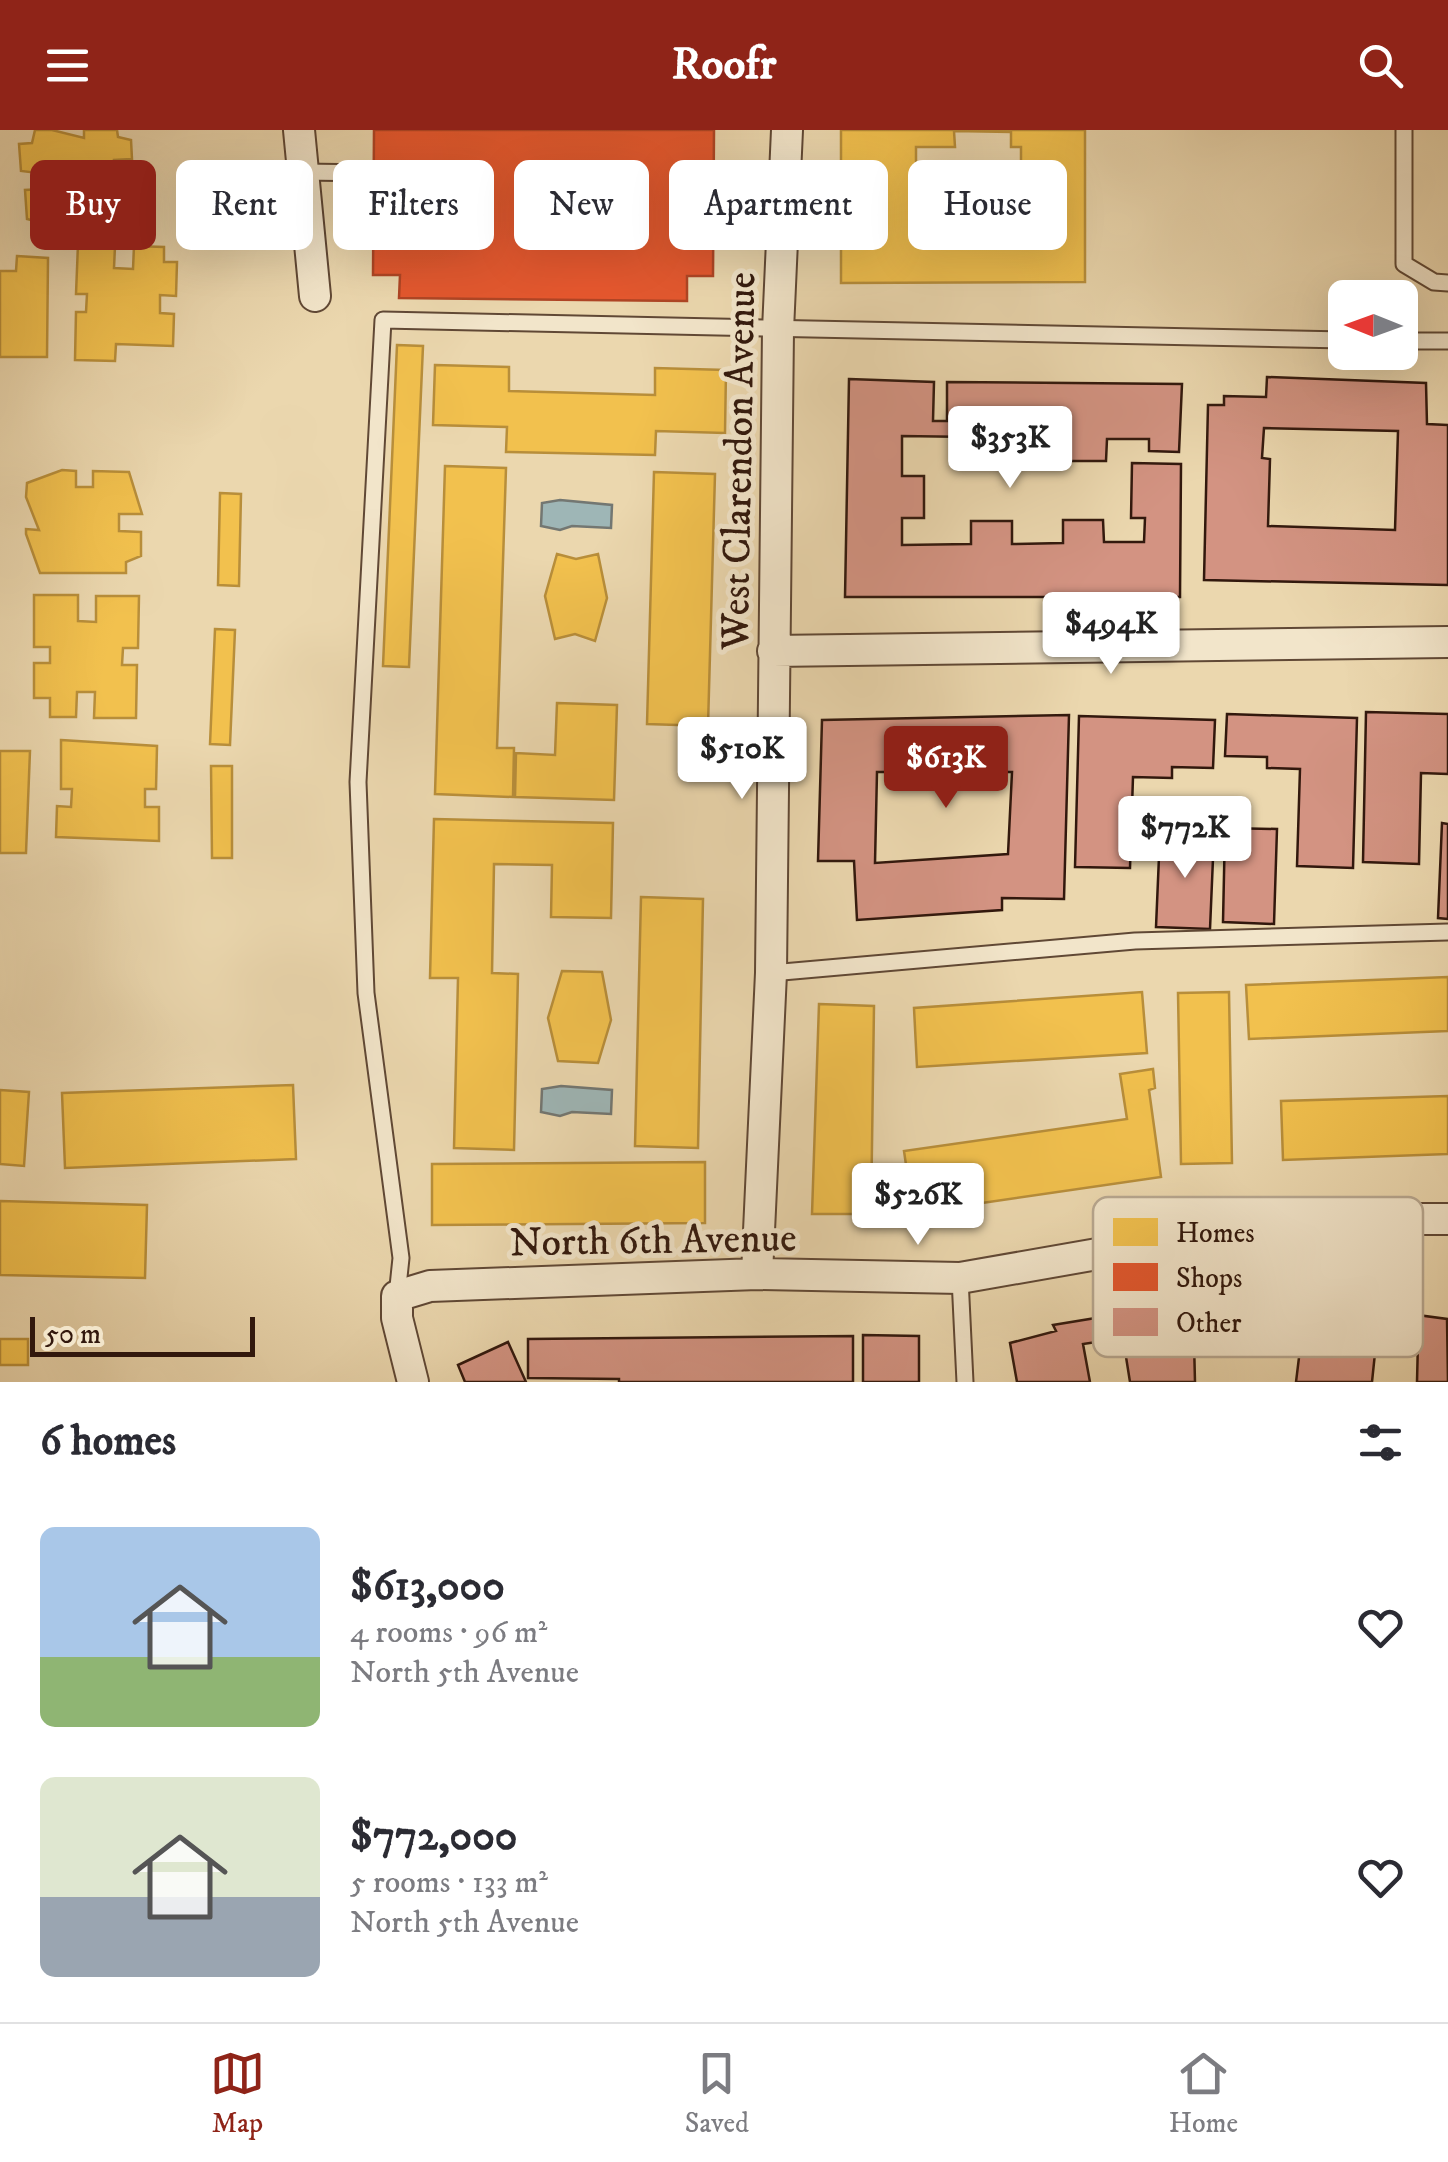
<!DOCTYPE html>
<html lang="en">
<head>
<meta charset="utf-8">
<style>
	body { margin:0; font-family:"IM FELL DW Pica",serif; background:#f2f2f3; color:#2b2b33; height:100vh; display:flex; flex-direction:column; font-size:38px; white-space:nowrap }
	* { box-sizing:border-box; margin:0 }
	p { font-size:32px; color:#7c7c81 }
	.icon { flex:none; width:55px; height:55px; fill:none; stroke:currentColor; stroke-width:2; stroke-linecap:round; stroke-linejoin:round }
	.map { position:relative; height:1252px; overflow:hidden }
	.sheet { display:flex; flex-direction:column; background:#fff; flex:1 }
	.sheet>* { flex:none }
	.banner { position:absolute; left:30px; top:30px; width:1390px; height:90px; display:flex; gap:20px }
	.needle { width:65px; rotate:271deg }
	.fabs { position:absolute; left:1328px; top:150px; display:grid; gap:20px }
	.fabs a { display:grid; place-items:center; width:90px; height:90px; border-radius:15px; background:#fff; box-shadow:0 10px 40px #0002; font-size:50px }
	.scale { position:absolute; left:30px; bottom:25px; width:225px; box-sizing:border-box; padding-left:10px; border:5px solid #32180d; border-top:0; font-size:28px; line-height:35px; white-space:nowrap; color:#32180d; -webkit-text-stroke:8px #f2e5ca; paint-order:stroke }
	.price { position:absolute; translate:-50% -85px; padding:0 22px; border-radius:10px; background:#fff; color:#222; font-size:32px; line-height:65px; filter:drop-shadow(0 2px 5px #0008) }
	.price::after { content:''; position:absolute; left:50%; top:60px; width:30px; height:22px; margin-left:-15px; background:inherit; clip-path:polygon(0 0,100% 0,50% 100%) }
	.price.active { background:#8f2418; color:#fff }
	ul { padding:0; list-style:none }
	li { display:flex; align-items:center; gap:30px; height:250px; padding:0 40px }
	li span { display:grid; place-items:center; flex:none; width:280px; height:200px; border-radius:15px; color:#555 }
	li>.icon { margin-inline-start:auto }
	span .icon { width:120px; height:120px; fill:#fffc; stroke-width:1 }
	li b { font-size:42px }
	h2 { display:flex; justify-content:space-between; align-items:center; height:120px; padding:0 40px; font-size:42px }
	.tag { padding:0 35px; border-radius:15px; background:#fff; box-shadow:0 10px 40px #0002; font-size:35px; line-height:90px }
	.tag.active { background:#8f2418; color:#fff }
	header { display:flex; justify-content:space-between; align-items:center; height:130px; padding:0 40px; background:#8f2418; color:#fff; font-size:45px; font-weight:700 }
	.menu { display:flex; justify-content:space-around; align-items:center; height:140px; border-top:2px solid #e1e1e2; background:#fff; font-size:28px; color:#7c7c81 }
	.menu a { display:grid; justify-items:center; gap:5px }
	.menu .active { color:#8f2418 }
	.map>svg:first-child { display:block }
	.water { fill:#9eb6b6; stroke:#737772; stroke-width:2.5 }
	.homes { fill:#f2c14e; stroke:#b88e3a; stroke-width:2.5; fill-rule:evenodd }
	.shops { fill:#e4572e; stroke:#af4424; stroke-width:2.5 }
	.building { fill:#d39382; stroke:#32180d; stroke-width:2.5; fill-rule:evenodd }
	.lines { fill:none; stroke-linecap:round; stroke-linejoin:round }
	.lane-casing { stroke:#604835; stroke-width:19 }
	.street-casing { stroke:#604835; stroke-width:34 }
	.lane { stroke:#f2e5ca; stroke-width:15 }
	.street { stroke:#f2e5ca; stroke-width:30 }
	.labels { text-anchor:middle; stroke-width:10; stroke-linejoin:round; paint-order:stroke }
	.street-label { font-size:40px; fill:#32180d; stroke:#f2e5ca }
	.key { fill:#f2e5ca; stroke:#b8a891; stroke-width:2.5 }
	.key-label { font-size:28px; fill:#32180d }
</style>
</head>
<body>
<header><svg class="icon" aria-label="menu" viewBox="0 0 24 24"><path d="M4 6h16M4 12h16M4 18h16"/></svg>Roofr<svg class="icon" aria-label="search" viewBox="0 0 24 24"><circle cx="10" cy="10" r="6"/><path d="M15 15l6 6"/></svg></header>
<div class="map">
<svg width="1448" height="1252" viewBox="0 0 1448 1252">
	<rect width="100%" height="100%" fill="#ebd7ae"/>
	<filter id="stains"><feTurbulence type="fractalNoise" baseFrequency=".002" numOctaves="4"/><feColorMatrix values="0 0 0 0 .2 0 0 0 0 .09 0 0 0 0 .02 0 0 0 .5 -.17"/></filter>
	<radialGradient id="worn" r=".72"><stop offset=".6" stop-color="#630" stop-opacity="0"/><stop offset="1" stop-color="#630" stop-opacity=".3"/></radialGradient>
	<path class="water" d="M560,370L612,375L611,398L572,396L560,400L541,396L542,373Z
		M561,956L612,960L611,984L572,982L560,986L541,982L542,959Z"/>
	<path class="homes" d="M35,0H52L84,8V0H117L118,7L131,10L132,29L114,30L115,48L139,47L129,91L96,93V80L75,81L76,97L64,98L27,89L25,60L43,59L47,44L21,41L19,14L32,13Z
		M841,0H1085V152L841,153ZM954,1L1011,2V17H1021V103L916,102V17H955Z
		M78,114L115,116L114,138L133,139L134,116L164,117V132H177L176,166L160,165V183L174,184L173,216L116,214L115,231L75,230L76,182H86L87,164H76Z
		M17,126L48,128L47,227H0V141H16Z
		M397,215L423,216L409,537L383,536Z
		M435,235L509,237V261L655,265V238L726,240L725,303L656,301L655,325L506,322L507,297L433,295Z
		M445,336L506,338L497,618H514L513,667L435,664Z
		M62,340L76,341V357H93V341L129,342L142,384H119V401L141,402V426L126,432V443H40L26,404V399L39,400L26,367L27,353Z
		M654,342L715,344L708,596L647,594Z
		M220,363L241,364L239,456L218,455Z
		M557,424L576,429L598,424L607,468L595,511L575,504L555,509L545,466Z
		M34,465H78V491L96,492V466H139L138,518H123L122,535H137L136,588H94L95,562H77L76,587H50V568H34V533H50V517H34Z
		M215,499L235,500L230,615L210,614Z
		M557,573L617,575L614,670L515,667L516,623L555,625Z
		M61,610L157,616L156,659H145V677H159V711L56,707L57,676L71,677L72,659H61Z
		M0,621H30L26,723H0Z
		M211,636H232V728H212Z
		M434,689L613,693L611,788L551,787L552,735L494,734L492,843L518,844L514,1020L454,1018L458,848H430Z
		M641,767L703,769L698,1018L635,1016Z
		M562,841L602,842L611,890L598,933L558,931L548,888Z
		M1448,847V901L1249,909L1246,855Z
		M1142,862L1147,923L917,937L914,878Z
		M1229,862L1232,1033L1181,1034L1178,863Z
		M819,874L874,876L871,1084H812Z
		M1153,939L1155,958L1149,960L1161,1047L913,1083L904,1021L1127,989L1120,944Z
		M293,955L296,1029L65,1038L62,963Z
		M0,960L29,962L24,1036L0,1034Z
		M1448,966V1024L1283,1030L1281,971Z
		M705,1032V1093L432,1095V1034Z
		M0,1071L147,1075L145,1148L0,1145Z
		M0,1209H28V1235H0Z"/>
	<path class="shops" d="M374,0H714L713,146H687V171L399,168L400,145H373Z"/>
	<path class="building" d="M1267,247L1426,253L1427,294L1448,295V455L1204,450L1208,275H1224V266L1266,267ZM1264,298L1398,301L1395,400L1268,396L1270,329L1262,328Z
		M849,249L934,252L933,291H947V252L1182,254L1179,322L1149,321V309H1107L1106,331H1066V307H1017V330L974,331L973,307L902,306V346H924V388H902V415L971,414V391H1012V414L1063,413V390H1103L1104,412H1144L1145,388H1131L1132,333L1181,334L1180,467H845Z
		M1366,582L1448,584V644L1421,643L1419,734L1363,732Z
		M1227,584L1357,588L1353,738L1297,736L1300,639L1267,638V627L1225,626Z
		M1069,585L1064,769L1002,768V780L857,790L854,731H818L822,590ZM877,642H1012L1008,724L875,733Z
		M1079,586L1215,590L1213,638L1172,637V648L1133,647L1130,738L1075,737Z
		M1442,693L1448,694V789L1438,788Z
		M1225,698L1277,699L1274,794L1223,792Z
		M1160,703L1214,705L1210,799L1156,797Z
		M1306,1170L1447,1189L1448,1252H1417L1418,1211L1377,1204L1372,1252H1296Z
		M1193,1172L1195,1252H1130L1123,1208L1083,1214L1090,1252H1017L1010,1213L1056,1201L1053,1195Z
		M863,1205L919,1206V1252H863Z
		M853,1206V1252H619V1249L528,1248V1209Z
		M508,1212L526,1252H465L458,1235Z"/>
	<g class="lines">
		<g class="lane-casing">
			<path id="lane" d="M1404,0V134L1434,152L1448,153
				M303,42L374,43
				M714,44H786
				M1400,211H1448
				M771,843L1135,811L1448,802
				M960,1148L965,1252
				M397,1166L401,1128L366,863L358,652L383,190L1345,210"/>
		</g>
		<g class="street-casing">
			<path id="street" d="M299,0L315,166
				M773,521L1448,512
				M757,1144L771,843L778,200L787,0
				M413,1252L397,1188V1166L430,1156L757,1144L960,1148L1143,1116L1379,1089H1448"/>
		</g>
		<use href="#lane" class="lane"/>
		<use href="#street" class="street"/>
	</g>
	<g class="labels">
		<g class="street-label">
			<text transform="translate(737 331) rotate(-89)" y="14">West Clarendon Avenue</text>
			<text transform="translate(653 1109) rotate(-1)" y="14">North 6th Avenue</text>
		</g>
	</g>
	<rect x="1093" y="1067" width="330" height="160" rx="15" class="key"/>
	<rect x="1113" y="1088" width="45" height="28" fill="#f2c14e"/>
	<rect x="1113" y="1133" width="45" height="28" fill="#e4572e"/>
	<rect x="1113" y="1178" width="45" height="28" fill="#d39382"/>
	<g class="key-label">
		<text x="1176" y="1112">Homes</text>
		<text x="1176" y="1157">Shops</text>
		<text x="1176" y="1202">Other</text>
	</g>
	<rect width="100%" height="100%" filter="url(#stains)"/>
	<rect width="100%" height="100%" fill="url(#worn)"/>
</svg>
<div class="fabs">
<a><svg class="needle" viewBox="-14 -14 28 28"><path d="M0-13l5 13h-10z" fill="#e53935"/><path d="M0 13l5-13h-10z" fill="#7c7c81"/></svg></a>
</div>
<div class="scale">50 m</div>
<b class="price" style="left:1010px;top:361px">$353K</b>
<b class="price" style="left:1111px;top:547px">$494K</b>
<b class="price" style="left:742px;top:672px">$510K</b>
<b class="price active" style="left:946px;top:681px">$613K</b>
<b class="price" style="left:1185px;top:751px">$772K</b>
<b class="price" style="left:918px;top:1118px">$526K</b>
<div class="banner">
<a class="tag active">Buy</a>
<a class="tag">Rent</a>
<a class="tag">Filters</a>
<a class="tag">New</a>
<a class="tag">Apartment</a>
<a class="tag">House</a>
</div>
</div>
<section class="sheet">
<h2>6 homes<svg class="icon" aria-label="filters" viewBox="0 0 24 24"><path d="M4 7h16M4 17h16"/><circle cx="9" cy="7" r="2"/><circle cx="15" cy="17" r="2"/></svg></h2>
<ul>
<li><span style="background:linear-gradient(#a9c7e8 65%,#8fb573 0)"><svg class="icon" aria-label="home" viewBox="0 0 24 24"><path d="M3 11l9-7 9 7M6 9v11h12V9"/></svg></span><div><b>$613,000</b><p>4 rooms · 96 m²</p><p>North 5th Avenue</p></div><svg class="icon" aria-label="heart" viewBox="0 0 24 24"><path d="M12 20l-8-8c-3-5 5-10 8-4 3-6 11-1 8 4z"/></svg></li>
<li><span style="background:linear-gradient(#dfe7d0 60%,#9aa5b1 0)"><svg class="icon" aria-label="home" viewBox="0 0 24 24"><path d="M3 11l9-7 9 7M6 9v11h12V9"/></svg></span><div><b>$772,000</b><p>5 rooms · 133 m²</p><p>North 5th Avenue</p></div><svg class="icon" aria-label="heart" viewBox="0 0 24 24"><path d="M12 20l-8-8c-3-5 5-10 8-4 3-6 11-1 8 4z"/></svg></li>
</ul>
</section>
<nav class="menu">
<a class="active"><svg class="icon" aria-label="map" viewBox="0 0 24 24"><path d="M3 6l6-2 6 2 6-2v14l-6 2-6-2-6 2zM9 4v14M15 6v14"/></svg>Map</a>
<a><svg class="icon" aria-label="saved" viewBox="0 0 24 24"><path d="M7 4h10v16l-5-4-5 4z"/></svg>Saved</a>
<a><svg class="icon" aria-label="home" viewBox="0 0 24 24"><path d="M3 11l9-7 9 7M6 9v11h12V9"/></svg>Home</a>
</nav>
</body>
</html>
